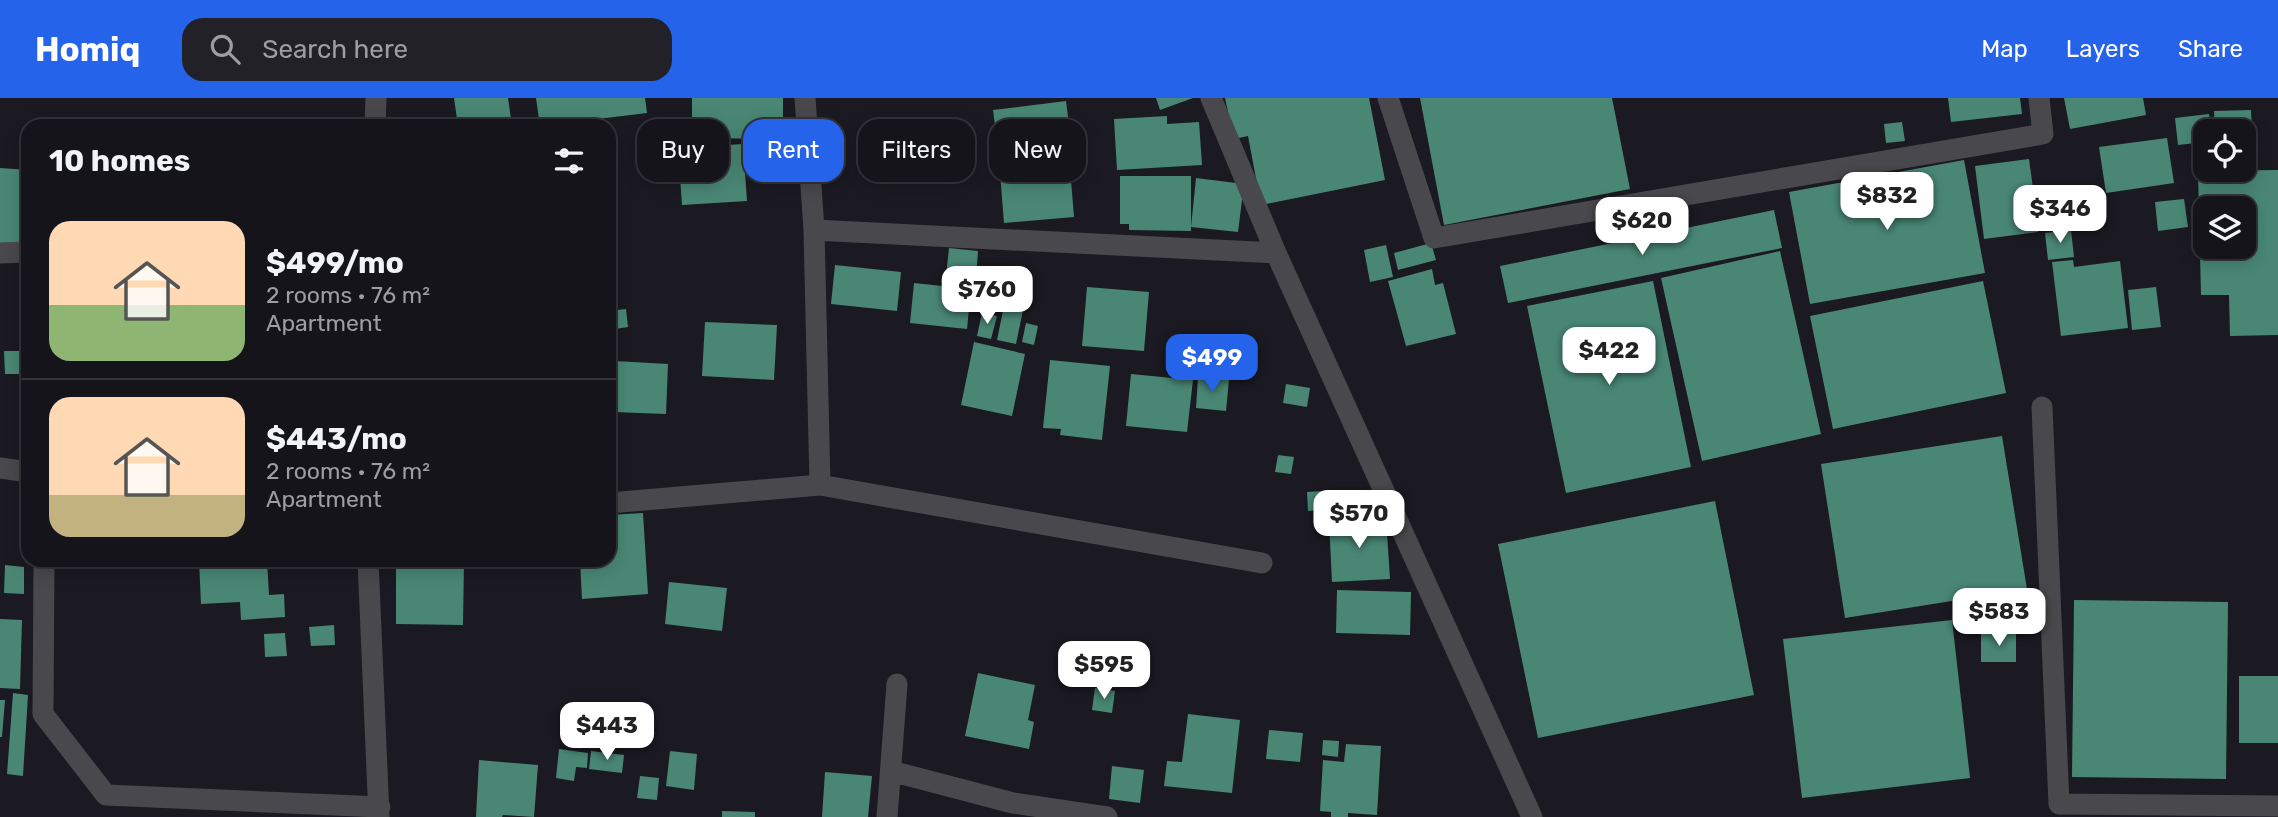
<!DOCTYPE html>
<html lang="en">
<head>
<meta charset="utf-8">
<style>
	body { margin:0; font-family:Rubik,sans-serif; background:#212127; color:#f1f3f6; height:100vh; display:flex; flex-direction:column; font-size:26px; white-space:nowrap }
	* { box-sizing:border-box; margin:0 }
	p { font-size:23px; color:#9d9ea2 }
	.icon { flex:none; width:38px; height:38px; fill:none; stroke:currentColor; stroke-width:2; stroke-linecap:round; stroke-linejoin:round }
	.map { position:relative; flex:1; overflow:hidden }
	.side { position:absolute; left:21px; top:21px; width:595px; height:448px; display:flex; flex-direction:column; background:#14141a; border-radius:21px; box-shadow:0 4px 18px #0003,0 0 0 2px #333339 }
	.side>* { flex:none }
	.banner { position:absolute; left:637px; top:21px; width:665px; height:63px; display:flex; gap:14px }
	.tools { position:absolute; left:2193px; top:21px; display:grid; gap:14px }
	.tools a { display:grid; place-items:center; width:63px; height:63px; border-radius:14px; background:#14141a; box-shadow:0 4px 18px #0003,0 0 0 2px #333339; font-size:35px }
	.price { position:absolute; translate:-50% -60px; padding:0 16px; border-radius:14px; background:#fff; color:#222; font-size:23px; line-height:46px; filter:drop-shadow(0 2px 4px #0008) }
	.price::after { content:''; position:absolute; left:50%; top:42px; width:21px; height:16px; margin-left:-10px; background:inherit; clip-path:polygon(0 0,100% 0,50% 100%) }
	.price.selected { background:#2563eb; color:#fff }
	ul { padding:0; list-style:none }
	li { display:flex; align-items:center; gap:21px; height:175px; padding:0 28px }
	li+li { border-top:2px solid #333339 }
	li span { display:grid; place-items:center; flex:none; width:196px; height:140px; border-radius:21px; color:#555 }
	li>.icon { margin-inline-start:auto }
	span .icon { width:84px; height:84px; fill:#fffc; stroke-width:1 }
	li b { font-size:30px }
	h2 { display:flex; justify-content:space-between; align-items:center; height:84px; padding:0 28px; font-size:30px }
	.chip { padding:0 24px; border-radius:21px; background:#14141a; box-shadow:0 4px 18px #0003,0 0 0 2px #333339; font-size:24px; line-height:63px }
	.chip.selected { background:#2563eb; color:#fff }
	header { display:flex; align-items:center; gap:42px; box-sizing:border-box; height:98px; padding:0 35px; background:#2563eb; color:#fff }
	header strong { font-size:33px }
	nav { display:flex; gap:38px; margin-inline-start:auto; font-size:24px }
	.search { width:490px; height:63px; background:#212127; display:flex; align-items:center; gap:18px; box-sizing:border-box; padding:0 24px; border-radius:21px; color:#9d9ea2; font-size:26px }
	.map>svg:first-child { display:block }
	.building { fill:#498774; fill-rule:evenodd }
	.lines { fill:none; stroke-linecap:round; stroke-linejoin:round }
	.minor { stroke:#49494d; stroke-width:21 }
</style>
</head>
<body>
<header>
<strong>Homiq</strong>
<div class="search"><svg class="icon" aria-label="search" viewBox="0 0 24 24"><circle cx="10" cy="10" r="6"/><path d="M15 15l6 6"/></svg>Search here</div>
<nav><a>Map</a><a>Layers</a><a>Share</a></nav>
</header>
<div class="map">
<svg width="2278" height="719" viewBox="0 0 2278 719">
	<rect width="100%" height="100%" fill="#1b1a22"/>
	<path class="building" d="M454,0H508L512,28H458Z
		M536,0H645L647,15L540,28Z
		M692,0H783V41L692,40Z
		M1156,0H1193L1160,12Z
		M1225,0H1369L1385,82L1261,107L1248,38L1234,41Z
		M1420,0H1612L1630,91L1444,127Z
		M1948,0H2020L2022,16L1951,24Z
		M2064,0H2143L2146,17L2070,31Z
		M1066,3L1073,58L1000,67L993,12Z
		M2251,12L2253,54H2244V33H2215L2214,13Z
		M2209,16L2211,33H2205V44L2178,47L2175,20Z
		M1167,18V26L1199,24L1202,67L1117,72L1114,21Z
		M1902,24L1905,43L1886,45L1884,26Z
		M2167,40L2174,85L2106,95L2099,49Z
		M743,46L747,103L682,107L678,50Z
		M2029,61L2033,90H2038L2041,112H2035L2038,134L1984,141L1975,68Z
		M1964,62L1985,175L1810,206L1789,94Z
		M0,70L28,72L25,151L0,150Z
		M1070,70L1074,119L1004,125L1000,75Z
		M2278,72V237L2230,238L2229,197H2201L2198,73ZM2205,110H2244V149H2205Z
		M1120,78H1191V133L1129,132V126H1120Z
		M1196,80L1244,86L1238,134L1191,129Z
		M2184,101L2188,129L2158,133L2155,104Z
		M1774,112L1782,150L1508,205L1500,168Z
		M2071,132L2074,159L2048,162L2045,135Z
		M1431,145L1436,162L1398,172L1394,155Z
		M1386,147L1393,179L1370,184L1364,152Z
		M949,150L978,153L976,181L946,178Z
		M1780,153L1821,336L1702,363L1661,180Z
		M2073,162L2074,169L2120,163L2128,230L2061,238L2052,164Z
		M835,167L901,174L897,213L831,206Z
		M1432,171L1435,187L1443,185L1456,236L1406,248L1388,183Z
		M1653,183L1691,369L1566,395L1527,208Z
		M1983,183L2006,295L1833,331L1810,218Z
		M914,185L971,191L967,231L910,225Z
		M1087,189L1149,194L1144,253L1082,248Z
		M2156,189L2161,229L2132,232L2128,192Z
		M1005,203L1024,207L1016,246L997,242Z
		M626,211L628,229L609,232V213Z
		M982,215L997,218L991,241L977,238Z
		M705,224L777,227L774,282L702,278Z
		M1026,225L1038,228L1034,247L1022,244Z
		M974,244L1025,256L1012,318L961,307Z
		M4,253H20L21,276H5Z
		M1050,262L1110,268L1102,342L1060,337L1061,331L1043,330Z
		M615,263L668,266L666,316L613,314Z
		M1131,276L1193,282L1187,334L1126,328Z
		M1198,280L1229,282L1226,313L1196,310Z
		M1286,286L1310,290L1307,309L1283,305Z
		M22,311L28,312V348H21Z
		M2002,338L2027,491L1845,520L1821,366Z
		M1278,357L1294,359L1291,376L1275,374Z
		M1339,392L1341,411L1308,413L1307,394Z
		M1715,403L1754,597L1538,640L1498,446Z
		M643,415L648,496L582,501L580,462H609V417Z
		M1386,420L1390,481L1332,484L1329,423Z
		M199,462H267L269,497L284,496L285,519L241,522L240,504L201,506Z
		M396,462H464L463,527L396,526Z
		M5,467L24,469V496L4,495Z
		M669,484L727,490L722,533L665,526Z
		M1337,492L1411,494L1410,537L1336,535Z
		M2074,502L2228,504L2226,681L2072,679Z
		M0,521L22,522L20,591L0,590Z
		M1952,522L1970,680L1802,700L1783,541Z
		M334,527L335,547L311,548L309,529Z
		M285,535L287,558L265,559L264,536Z
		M2016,535V564H1981V536Z
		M978,575L1035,587L1028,622L1034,624L1029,651L965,638Z
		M2239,578H2278V645H2239Z
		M1095,590L1115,593L1112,615L1092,612Z
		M13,595L28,597L23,678L7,676Z
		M0,602H5L2,639H0Z
		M1188,616L1240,622L1232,695L1164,688L1167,663L1182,664Z
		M1269,632L1303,635L1300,664L1266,661Z
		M1323,642L1339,643L1338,659L1322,657Z
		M1346,646L1381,648L1377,717L1348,715V719H1331V714L1320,713L1323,662L1344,664Z
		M559,651L588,655L587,670L576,669L574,683L556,680Z
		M591,653L624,657L622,675L589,671Z
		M670,653L697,656L694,692L666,688Z
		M479,662L538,667L534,719L503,717L502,719H476Z
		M1112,668L1144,672L1140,705L1109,701Z
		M825,674L872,678L868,719H822Z
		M640,678L659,680L657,702L637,700Z
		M722,713L755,714V719H722Z"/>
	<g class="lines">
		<path class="minor" d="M1211,0L1276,155L1532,719
			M1388,0L1434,140L2043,36L2039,0
			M375,28L376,0
			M814,132L1276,155
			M0,155L28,154
			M2042,309L2059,706L2278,708
			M0,370L28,374
			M820,387L1262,465
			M609,405L820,387L814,132L805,0
			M44,462L43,616L106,697L380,709
			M368,462L379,719
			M891,673L1013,705L1107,719
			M887,719L897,586"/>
	</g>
</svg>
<div class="tools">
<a><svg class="icon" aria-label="locate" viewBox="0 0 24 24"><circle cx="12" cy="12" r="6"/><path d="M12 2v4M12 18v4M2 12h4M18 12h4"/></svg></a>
<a><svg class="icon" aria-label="layers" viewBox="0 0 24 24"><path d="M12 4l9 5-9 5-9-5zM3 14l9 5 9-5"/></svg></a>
</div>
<b class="price" style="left:1887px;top:134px">$832</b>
<b class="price" style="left:2060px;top:147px">$346</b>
<b class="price" style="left:1642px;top:159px">$620</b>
<b class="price" style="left:987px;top:228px">$760</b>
<b class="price" style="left:1609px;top:289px">$422</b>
<b class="price selected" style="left:1212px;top:296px">$499</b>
<b class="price" style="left:1359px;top:452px">$570</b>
<b class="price" style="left:1999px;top:550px">$583</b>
<b class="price" style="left:1104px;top:603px">$595</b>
<b class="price" style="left:607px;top:664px">$443</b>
<div class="banner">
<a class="chip">Buy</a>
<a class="chip selected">Rent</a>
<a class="chip">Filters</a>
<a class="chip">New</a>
</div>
<section class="side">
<h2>10 homes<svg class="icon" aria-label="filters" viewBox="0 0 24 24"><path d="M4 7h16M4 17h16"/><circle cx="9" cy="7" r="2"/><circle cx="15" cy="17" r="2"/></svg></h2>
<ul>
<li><span style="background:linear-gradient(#ffd9b3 60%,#8fb573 0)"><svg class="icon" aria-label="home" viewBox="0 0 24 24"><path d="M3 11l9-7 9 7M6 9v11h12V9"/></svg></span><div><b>$499/mo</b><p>2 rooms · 76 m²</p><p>Apartment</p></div></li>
<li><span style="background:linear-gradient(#ffd9b3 70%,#c2b280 0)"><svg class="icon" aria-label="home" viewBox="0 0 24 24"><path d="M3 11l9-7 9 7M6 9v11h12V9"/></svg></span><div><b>$443/mo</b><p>2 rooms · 76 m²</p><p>Apartment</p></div></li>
</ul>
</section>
</div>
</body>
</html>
